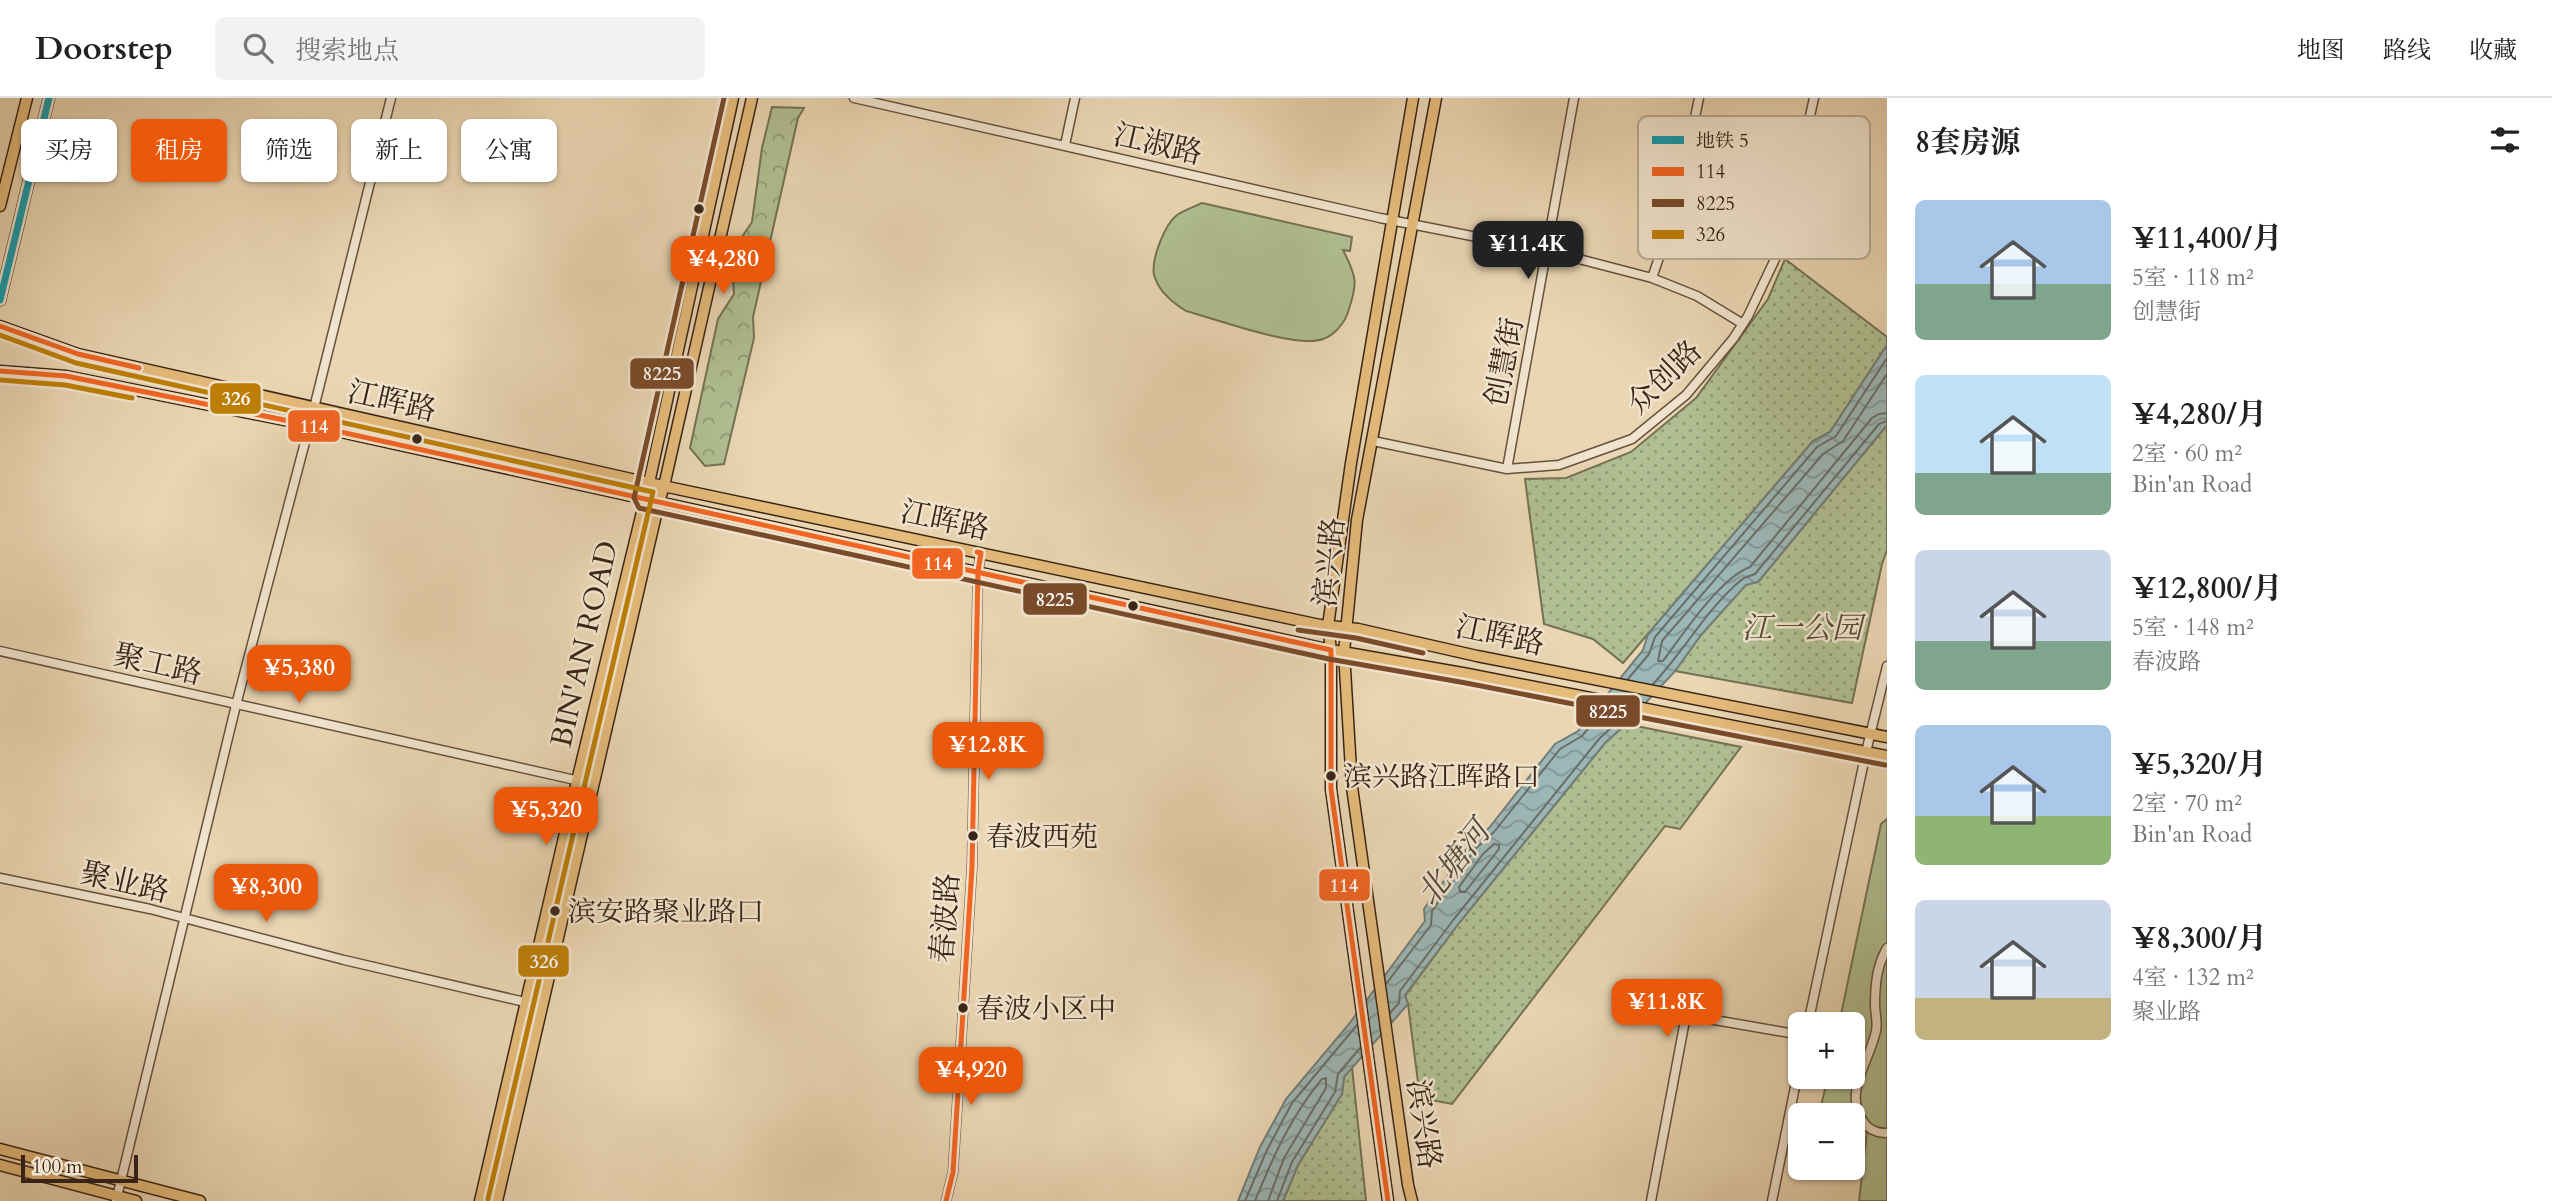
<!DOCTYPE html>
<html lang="zh">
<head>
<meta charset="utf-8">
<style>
	body { margin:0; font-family:Cardo,"Noto Serif SC",serif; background:#f2f2f2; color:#222; height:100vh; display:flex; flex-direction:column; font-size:26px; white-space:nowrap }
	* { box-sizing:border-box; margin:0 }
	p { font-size:23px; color:#767676 }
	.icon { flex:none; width:38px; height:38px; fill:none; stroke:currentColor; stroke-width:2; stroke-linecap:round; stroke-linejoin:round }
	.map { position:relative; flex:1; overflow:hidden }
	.drawer { display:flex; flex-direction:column; background:#fff; width:665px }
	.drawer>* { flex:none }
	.hud { position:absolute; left:21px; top:21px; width:665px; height:63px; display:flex; gap:14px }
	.tools { position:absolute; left:1788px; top:914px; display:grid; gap:14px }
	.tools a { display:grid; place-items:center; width:77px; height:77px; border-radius:10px; background:#fff; box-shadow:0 2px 5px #0004; font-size:35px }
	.scale { position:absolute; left:21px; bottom:18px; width:117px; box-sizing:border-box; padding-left:7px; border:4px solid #392517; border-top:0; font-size:19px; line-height:24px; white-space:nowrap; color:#392517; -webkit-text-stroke:5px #f1e4ce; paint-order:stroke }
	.price { position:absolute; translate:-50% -60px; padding:0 16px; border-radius:14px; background:#ea580c; color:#fff; font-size:23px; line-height:46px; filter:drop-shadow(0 2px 4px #0008) }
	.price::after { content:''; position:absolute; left:50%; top:42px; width:21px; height:16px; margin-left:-10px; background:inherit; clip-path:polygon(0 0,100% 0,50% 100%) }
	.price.active { background:#222; color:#fff }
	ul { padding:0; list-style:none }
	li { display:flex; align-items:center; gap:21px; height:175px; padding:0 28px }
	li span { display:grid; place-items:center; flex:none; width:196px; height:140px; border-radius:10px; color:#555 }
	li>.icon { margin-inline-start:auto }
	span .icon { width:84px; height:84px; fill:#fffc; stroke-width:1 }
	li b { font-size:30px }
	h2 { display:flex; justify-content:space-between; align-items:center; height:84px; padding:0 28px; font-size:30px }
	.chip { padding:0 24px; border-radius:10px; background:#fff; box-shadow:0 2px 5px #0004; font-size:24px; line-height:63px }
	.chip.active { background:#ea580c; color:#fff }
	header { display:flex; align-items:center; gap:42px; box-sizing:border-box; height:98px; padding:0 35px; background:#fff; border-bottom:2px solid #e0e0e0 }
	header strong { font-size:33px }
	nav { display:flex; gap:38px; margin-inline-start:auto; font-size:24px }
	.search { width:490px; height:63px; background:#f2f2f2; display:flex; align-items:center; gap:18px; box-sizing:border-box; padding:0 24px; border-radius:10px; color:#767676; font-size:26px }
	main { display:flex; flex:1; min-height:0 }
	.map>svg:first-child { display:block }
	.grass { fill:#b0bf92; stroke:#747254; stroke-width:2 }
	.forest { fill:url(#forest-crowns); stroke:#747254; stroke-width:2 }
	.park { fill:url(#park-dots); stroke:#747254; stroke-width:2 }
	.water { fill:url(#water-waves); stroke:#747d77; stroke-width:2 }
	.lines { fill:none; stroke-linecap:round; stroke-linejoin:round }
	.shore { stroke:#6a6e67; stroke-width:2 }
	.minor-casing { stroke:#65513e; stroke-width:11 }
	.major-casing { stroke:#392517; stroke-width:13 }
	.minor { stroke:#f1e4ce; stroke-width:8 }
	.major { stroke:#e5bb7a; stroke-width:10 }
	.bus-1-casing { stroke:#f1e4ce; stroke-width:10 }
	.bus-2-casing { stroke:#f1e4ce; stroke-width:10 }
	.bus-3-casing { stroke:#f1e4ce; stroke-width:10 }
	.bus-1 { stroke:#f26522; stroke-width:5 }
	.bus-2 { stroke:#7a4b2a; stroke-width:5 }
	.bus-3 { stroke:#be7f07; stroke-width:5 }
	.metro-1-casing { stroke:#f1e4ce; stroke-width:12 }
	.metro-1 { stroke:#149bad; stroke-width:7 }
	.bus-dot { fill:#392517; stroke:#f1e4ce; stroke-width:2.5 }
	.labels { text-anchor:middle; stroke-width:5; stroke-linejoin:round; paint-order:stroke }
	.bus-label { font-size:28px; fill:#392517; stroke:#f1e4ce; text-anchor:start }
	.street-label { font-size:30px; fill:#392517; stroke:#f1e4ce }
	.park-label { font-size:30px; font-style:italic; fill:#574c36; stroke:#f1e4ce }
	.water-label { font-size:32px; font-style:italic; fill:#524a3f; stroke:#f1e4ce }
	.key { fill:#f1e4ce; stroke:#baab97; stroke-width:2 }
	.key-label { font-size:19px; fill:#392517 }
	.line-badge { stroke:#f1e4ce; stroke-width:2.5 }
	.badge-label { font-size:19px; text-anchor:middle; font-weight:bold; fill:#fff }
</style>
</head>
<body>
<header>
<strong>Doorstep</strong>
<div class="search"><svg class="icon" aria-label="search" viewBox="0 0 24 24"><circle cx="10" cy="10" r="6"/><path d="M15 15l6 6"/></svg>搜索地点</div>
<nav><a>地图</a><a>路线</a><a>收藏</a></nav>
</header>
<main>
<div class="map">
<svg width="1887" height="1103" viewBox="0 0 1887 1103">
	<defs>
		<pattern id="forest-crowns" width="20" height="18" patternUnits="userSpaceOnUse" patternTransform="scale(1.75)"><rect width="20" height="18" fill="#b0bf92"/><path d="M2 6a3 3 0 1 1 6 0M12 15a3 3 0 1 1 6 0" fill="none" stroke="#909b76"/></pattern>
		<pattern id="park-dots" width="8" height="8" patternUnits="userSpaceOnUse" patternTransform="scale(1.75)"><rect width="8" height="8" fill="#b0bf92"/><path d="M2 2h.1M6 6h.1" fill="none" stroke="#909b76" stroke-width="1.8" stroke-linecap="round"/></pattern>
		<pattern id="water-waves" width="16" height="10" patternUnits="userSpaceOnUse" patternTransform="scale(1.75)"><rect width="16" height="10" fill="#9cb7b7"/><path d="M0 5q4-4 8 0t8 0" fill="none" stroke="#809594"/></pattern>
	</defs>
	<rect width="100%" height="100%" fill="#ead6b3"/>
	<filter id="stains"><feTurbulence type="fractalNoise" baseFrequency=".00286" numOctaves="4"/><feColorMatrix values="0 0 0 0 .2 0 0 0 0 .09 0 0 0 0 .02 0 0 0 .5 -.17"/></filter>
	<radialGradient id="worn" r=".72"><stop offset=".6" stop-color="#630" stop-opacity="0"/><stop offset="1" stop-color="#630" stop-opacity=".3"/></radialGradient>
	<path class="grass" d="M1202,105L1352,139L1350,153L1343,152C1357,179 1358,185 1348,214C1345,224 1334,238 1323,241C1296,251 1216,221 1186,213C1173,205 1158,192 1154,177C1151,161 1165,126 1177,117C1184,112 1194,109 1202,105Z
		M1887,721V1103H1859L1867,1034L1853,1031V1017H1819L1828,978H1853V926H1839L1881,726Z"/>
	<path class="forest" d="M772,9L804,10L798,20L753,219L754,240L724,366L705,368L690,350L718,221L734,196L731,155L752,124L762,50Z"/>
	<path class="park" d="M1785,161L1887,239V247L1830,334L1813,343L1623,565L1593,541L1544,526L1525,381L1566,380L1631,354L1696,300L1768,201Z
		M1887,327V452L1882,466L1852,605L1675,573L1701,537L1746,486L1759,483Z
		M1626,626L1741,649L1680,731L1665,728L1452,1006L1420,1000L1408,906L1405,898L1459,825L1605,645Z
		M1352,969L1366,1103H1283L1298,1067L1342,996L1344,979Z"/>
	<path class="water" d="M1887,247V327L1758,484L1746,487L1701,537L1675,573L1626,626L1605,645L1459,825L1405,897L1408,906L1344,979L1342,996L1298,1067L1283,1103H1238L1260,1049L1286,1001L1349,926L1425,823L1424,811L1471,745L1489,730L1555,646L1578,633L1643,552L1648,536L1813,343L1830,334Z"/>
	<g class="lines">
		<path class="shore" d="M1887,276L1843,343L1823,356L1662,543L1658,563H1663C1683,536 1720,480 1750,469L1872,320L1879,316L1887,315
			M1628,581L1649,556L1655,539L1817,349L1836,338L1887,260
			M1653,586C1684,553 1706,512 1740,483C1744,479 1750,478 1755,476L1879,326L1887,323
			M1494,746L1499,747V751L1465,794H1460L1459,789L1483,756Z
			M1386,886L1431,827L1432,813L1476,750L1494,734L1560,651L1582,638L1605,610
			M1390,915L1399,905L1400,893L1454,821L1599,641L1628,614
			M1245,1103L1267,1052L1292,1005L1357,927
			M1255,1103C1273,1059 1291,1018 1322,981L1326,980V990L1284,1060L1268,1103
			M1277,1103L1292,1064L1335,994L1338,976L1360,950"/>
		<g class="minor-casing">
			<path id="minor" d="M854,0L1380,120L1548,153L1652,180L1697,198L1743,226
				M1065,47L1075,0
				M1652,180L1677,107L1699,0
				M1373,343L1507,371L1559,367L1632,341L1686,297L1733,241L1748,218L1776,159L1789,112L1814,0
				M1507,371L1574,0
				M0,553L593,686
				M0,780L150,811L344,862L525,904
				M1887,850C1877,867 1875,886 1875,907C1875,915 1878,925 1876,933C1870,962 1845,992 1861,1020C1867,1031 1875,1035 1887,1035
				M1808,926L1866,654L1887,568
				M116,1103L236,607L314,310L391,0
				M946,1103L953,1074L972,769L978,473L981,455
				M1651,1103L1686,917L1801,937
				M1772,1103L1801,959"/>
		</g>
		<g class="major-casing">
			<path id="major" d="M0,108L27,0
				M0,202L49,0
				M0,228L78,256L649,385L1320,527L1358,531L1477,558L1887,639
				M0,273L66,278L309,327L1331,552L1468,576L1887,658
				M0,1051L200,1103
				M0,1067L136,1103
				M480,1103L577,683L649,385L733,0
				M497,1103L659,404L664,388L752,0
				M1388,1103L1331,691V552L1328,528L1351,365L1413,0
				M1412,1103L1408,1087L1352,689L1344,554L1357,422L1436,0"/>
		</g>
		<use href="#minor" class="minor"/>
		<use href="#major" class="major"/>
		<g class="bus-1-casing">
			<path id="bus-1" d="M0,228L78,256L139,270
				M0,273L66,278L309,327L1331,552V691L1388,1103
				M946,1103L953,1074L972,769L978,473L981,455L977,454"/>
		</g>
		<g class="bus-2-casing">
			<path id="bus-2" d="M724,0L634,400L639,410L1329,561L1466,585L1885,667
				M1298,532L1356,540L1423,555"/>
		</g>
		<g class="bus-3-casing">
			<path id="bus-3" d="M0,237L76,265L653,394L488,1101
				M0,282L65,287L132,300"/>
		</g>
		<use href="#bus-1" class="bus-1"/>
		<use href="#bus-2" class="bus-2"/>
		<use href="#bus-3" class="bus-3"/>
		<g class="metro-1-casing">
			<path id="metro-1" d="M0,202L49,0"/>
		</g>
		<use href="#metro-1" class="metro-1"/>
	</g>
	<g class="bus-dot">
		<circle cx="699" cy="111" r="6"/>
		<circle cx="417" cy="341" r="6"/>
		<circle cx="1133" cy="508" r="6"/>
		<circle cx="1331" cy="678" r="6"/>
		<circle cx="973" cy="738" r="6"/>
		<circle cx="555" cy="813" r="6"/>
		<circle cx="963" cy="910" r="6"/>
	</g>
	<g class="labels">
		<g class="bus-label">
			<text x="1344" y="688">滨兴路江晖路口</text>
			<text x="986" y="748">春波西苑</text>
			<text x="568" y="823">滨安路聚业路口</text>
			<text x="976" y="920">春波小区中</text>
		</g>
		<g class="street-label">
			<text transform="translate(1158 46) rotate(13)" y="10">江淑路</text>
			<text transform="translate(1504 264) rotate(-79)" y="10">创慧街</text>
			<text transform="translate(1664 279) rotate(-44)" y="10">众创路</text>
			<text transform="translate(392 303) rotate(13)" y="10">江晖路</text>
			<text transform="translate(945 422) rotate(12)" y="10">江晖路</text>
			<text transform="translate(1329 464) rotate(-84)" y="10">滨兴路</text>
			<text transform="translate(1500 537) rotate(12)" y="10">江晖路</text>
			<text transform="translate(584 546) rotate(-77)" y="10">BIN'AN ROAD</text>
			<text transform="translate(158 566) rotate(13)" y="10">聚工路</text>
			<text transform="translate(125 784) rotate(13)" y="10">聚业路</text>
			<text transform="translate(945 820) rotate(-86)" y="10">春波路</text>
			<text transform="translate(1424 1026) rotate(82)" y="10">滨兴路</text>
		</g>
		<g class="park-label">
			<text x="1802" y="540">江一公园</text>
		</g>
		<g class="water-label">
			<text transform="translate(1453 765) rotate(-52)" y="11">北塘河</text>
		</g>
	</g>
	<rect x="1638" y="18" width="232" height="143" rx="10" class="key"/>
	<rect x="1652" y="38" width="32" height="8" fill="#149bad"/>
	<rect x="1652" y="69" width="32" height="9" fill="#f26522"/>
	<rect x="1652" y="101" width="32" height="8" fill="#7a4b2a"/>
	<rect x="1652" y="132" width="32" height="9" fill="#be7f07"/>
	<g class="key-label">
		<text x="1696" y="49">地铁 5</text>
		<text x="1696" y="80">114</text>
		<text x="1696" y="112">8225</text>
		<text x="1696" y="143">326</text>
	</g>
	<g class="line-badge">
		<rect x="629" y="259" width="66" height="33" rx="7" fill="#7a4b2a"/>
		<rect x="209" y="284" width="53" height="33" rx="7" fill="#be7f07"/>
		<rect x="287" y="311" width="54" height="34" rx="7" fill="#f26522"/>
		<rect x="911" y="449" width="53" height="33" rx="7" fill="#f26522"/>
		<rect x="1022" y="484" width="66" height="34" rx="7" fill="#7a4b2a"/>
		<rect x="1575" y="596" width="66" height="34" rx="7" fill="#7a4b2a"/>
		<rect x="1318" y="770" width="53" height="34" rx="7" fill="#f26522"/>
		<rect x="517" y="846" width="53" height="34" rx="7" fill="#be7f07"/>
	</g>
	<g class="badge-label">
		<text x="662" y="282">8225</text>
		<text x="236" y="307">326</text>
		<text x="314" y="335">114</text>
		<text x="938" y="472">114</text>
		<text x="1055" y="508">8225</text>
		<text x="1608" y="620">8225</text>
		<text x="1344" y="794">114</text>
		<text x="544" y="870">326</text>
	</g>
	<rect width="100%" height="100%" filter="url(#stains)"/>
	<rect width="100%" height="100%" fill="url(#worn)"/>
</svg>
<div class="tools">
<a>+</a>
<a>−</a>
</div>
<div class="scale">100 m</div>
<b class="price active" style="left:1528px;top:183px">¥11.4K</b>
<b class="price" style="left:723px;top:198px">¥4,280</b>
<b class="price" style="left:299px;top:607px">¥5,380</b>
<b class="price" style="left:988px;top:684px">¥12.8K</b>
<b class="price" style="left:546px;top:749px">¥5,320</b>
<b class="price" style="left:266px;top:826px">¥8,300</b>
<b class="price" style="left:1667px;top:941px">¥11.8K</b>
<b class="price" style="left:971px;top:1009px">¥4,920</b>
<div class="hud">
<a class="chip">买房</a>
<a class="chip active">租房</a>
<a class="chip">筛选</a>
<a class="chip">新上</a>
<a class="chip">公寓</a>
</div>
</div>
<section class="drawer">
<h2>8套房源<svg class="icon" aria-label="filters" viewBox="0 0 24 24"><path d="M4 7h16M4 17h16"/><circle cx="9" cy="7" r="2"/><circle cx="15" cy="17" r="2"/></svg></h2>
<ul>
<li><span style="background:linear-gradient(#a9c7e8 60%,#7fa58c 0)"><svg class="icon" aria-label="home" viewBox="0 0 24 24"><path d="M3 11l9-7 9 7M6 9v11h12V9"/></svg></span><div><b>¥11,400/月</b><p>5室 · 118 m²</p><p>创慧街</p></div></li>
<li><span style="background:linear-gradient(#bfe0f5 70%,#7fa58c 0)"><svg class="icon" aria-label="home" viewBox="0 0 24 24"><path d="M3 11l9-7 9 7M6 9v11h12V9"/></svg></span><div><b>¥4,280/月</b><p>2室 · 60 m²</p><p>Bin'an Road</p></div></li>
<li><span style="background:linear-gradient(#c9d6e8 65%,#7fa58c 0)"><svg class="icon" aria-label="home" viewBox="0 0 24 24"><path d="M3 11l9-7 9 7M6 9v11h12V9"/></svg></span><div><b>¥12,800/月</b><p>5室 · 148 m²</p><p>春波路</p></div></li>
<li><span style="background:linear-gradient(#a9c7e8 65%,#8fb573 0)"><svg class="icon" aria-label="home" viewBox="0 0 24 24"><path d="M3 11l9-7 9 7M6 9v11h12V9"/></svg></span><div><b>¥5,320/月</b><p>2室 · 70 m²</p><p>Bin'an Road</p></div></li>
<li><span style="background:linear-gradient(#c9d6e8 70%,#c2b280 0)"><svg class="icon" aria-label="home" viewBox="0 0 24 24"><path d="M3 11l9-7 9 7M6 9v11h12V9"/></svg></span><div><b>¥8,300/月</b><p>4室 · 132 m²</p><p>聚业路</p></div></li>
</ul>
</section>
</main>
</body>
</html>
